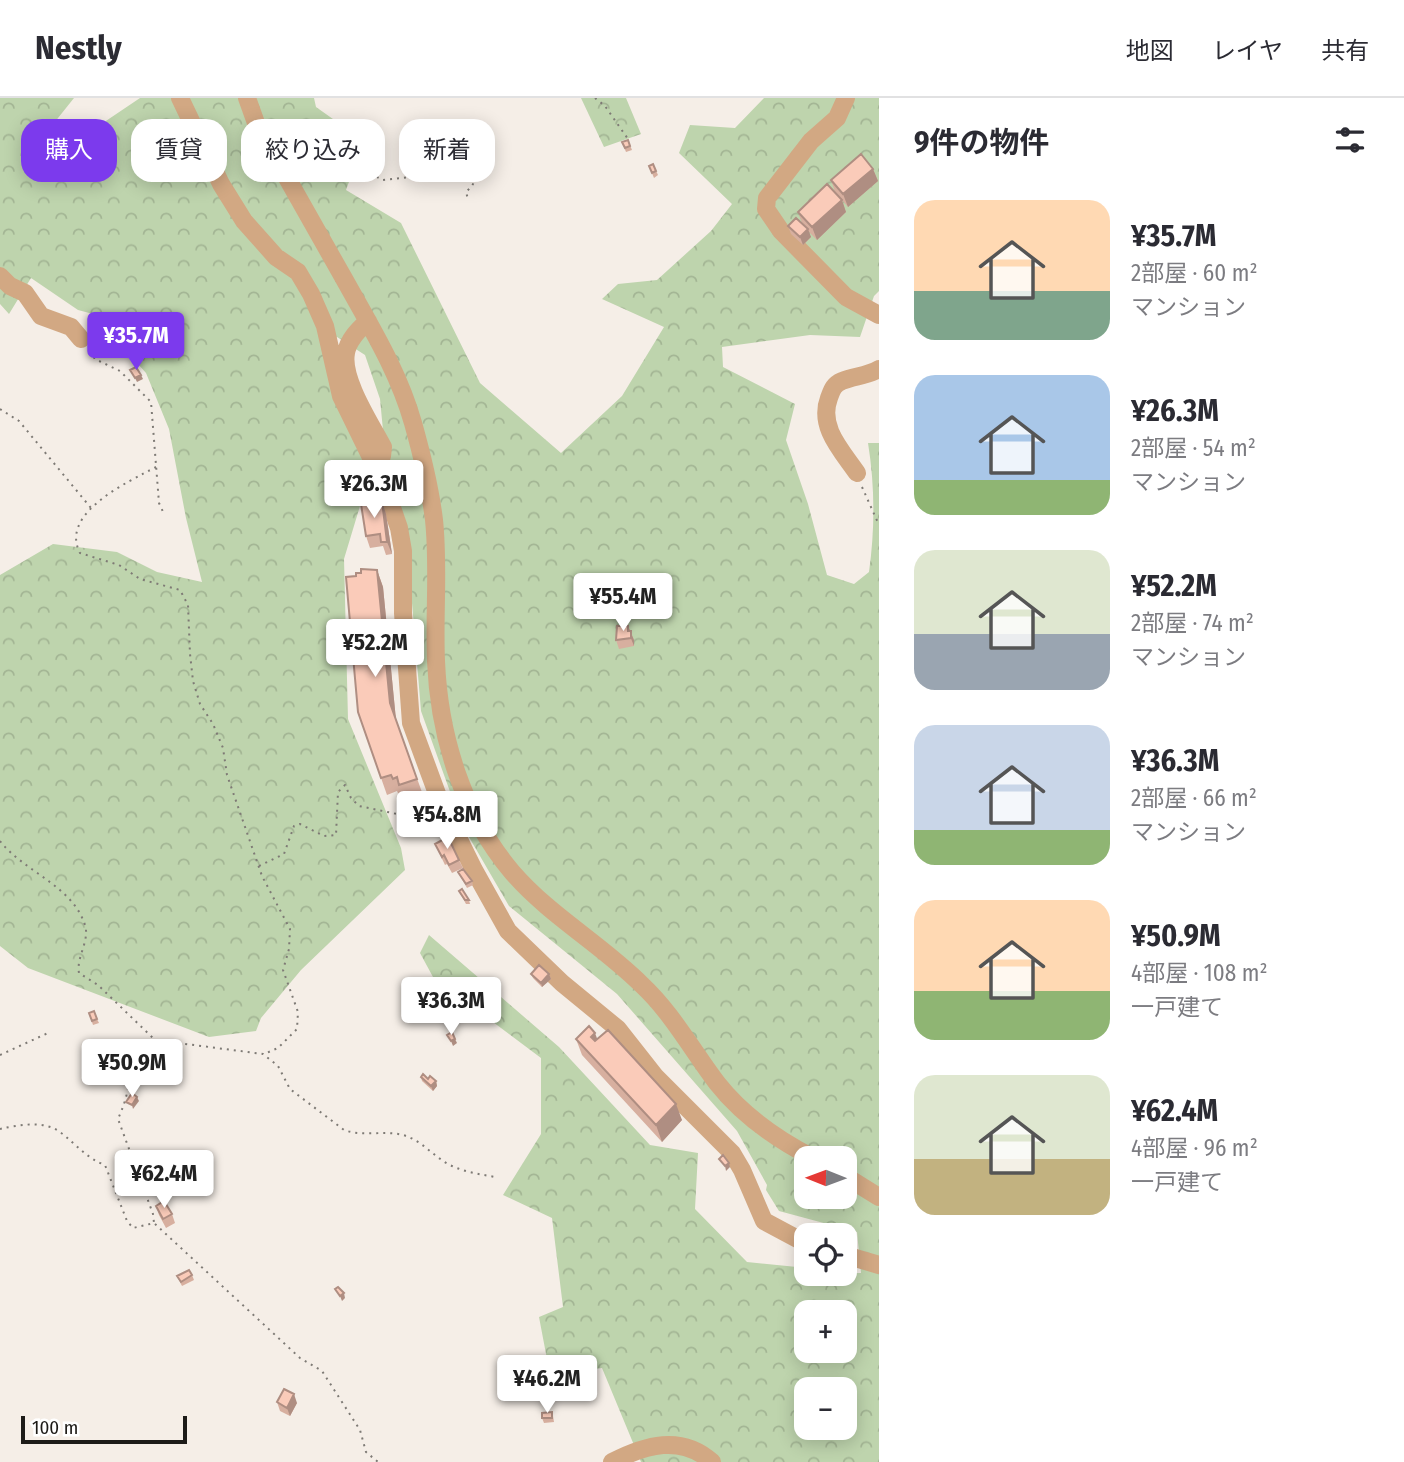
<!DOCTYPE html>
<html lang="ja">
<head>
<meta charset="utf-8">
<style>
	body { margin:0; font-family:"Fira Sans Condensed","Noto Sans JP",sans-serif; background:#f7f7f7; color:#2b2b33; height:100vh; display:flex; flex-direction:column; font-size:26px; white-space:nowrap }
	* { box-sizing:border-box; margin:0 }
	p { font-size:23px; color:#7c7c81 }
	.icon { flex:none; width:38px; height:38px; fill:none; stroke:currentColor; stroke-width:2; stroke-linecap:round; stroke-linejoin:round }
	.map { position:relative; flex:1; overflow:hidden }
	.panel { display:flex; flex-direction:column; background:#fff; width:525px }
	.panel>* { flex:none }
	.banner { position:absolute; left:21px; top:21px; width:665px; height:63px; display:flex; gap:14px }
	.needle { width:46px; rotate:271deg }
	.tools { position:absolute; left:794px; top:1048px; display:grid; gap:14px }
	.tools a { display:grid; place-items:center; width:63px; height:63px; border-radius:14px; background:#fff; box-shadow:0 4px 18px #0003; font-size:35px }
	.scale { position:absolute; left:21px; bottom:18px; width:166px; box-sizing:border-box; padding-left:7px; border:4px solid #1d1b18; border-top:0; font-size:19px; line-height:24px; white-space:nowrap; color:#1d1b18; -webkit-text-stroke:5px #fff; paint-order:stroke }
	.price { position:absolute; translate:-50% -60px; padding:0 16px; border-radius:7px; background:#fff; color:#222; font-size:23px; line-height:46px; filter:drop-shadow(0 2px 4px #0008) }
	.price::after { content:''; position:absolute; left:50%; top:42px; width:21px; height:16px; margin-left:-10px; background:inherit; clip-path:polygon(0 0,100% 0,50% 100%) }
	.price.active { background:#7c3aed; color:#fff }
	ul { padding:0; list-style:none }
	li { display:flex; align-items:center; gap:21px; height:175px; padding:0 35px }
	li span { display:grid; place-items:center; flex:none; width:196px; height:140px; border-radius:21px; color:#555 }
	li>.icon { margin-inline-start:auto }
	span .icon { width:84px; height:84px; fill:#fffc; stroke-width:1 }
	li b { font-size:30px }
	h2 { display:flex; justify-content:space-between; align-items:center; height:84px; padding:0 35px; font-size:30px }
	.chip { padding:0 24px; border-radius:21px; background:#fff; box-shadow:0 4px 18px #0003; font-size:24px; line-height:63px }
	.chip.active { background:#7c3aed; color:#fff }
	header { display:flex; align-items:center; gap:42px; box-sizing:border-box; height:98px; padding:0 35px; background:#fff; border-bottom:2px solid #e1e1e2 }
	header strong { font-size:33px }
	nav { display:flex; gap:38px; margin-inline-start:auto; font-size:24px }
	main { display:flex; flex:1; min-height:0 }
	.map>svg:first-child { display:block }
	.forest { fill:url(#forest-crowns); fill-rule:evenodd }
	.lines { fill:none; stroke-linecap:round; stroke-linejoin:round }
	.path { stroke:#7e7a75; stroke-width:2; stroke-dasharray:2 5; stroke-linecap:butt }
	.minor { stroke:#d2a883; stroke-width:18 }
	.wall { fill:#d7af9f }
	.shaded-wall { fill:#af8e82 }
	.building { fill:#facbb9; stroke:#af8e82; stroke-width:2 }
</style>
</head>
<body>
<header>
<strong>Nestly</strong>
<nav><a>地図</a><a>レイヤ</a><a>共有</a></nav>
</header>
<main>
<div class="map">
<svg width="879" height="1364" viewBox="0 0 879 1364">
	<defs>
		<pattern id="forest-crowns" width="20" height="18" patternUnits="userSpaceOnUse" patternTransform="scale(1.75)"><rect width="20" height="18" fill="#bed4ad"/><path d="M2 6a3 3 0 1 1 6 0M12 15a3 3 0 1 1 6 0" fill="none" stroke="#a3b594"/></pattern>
	</defs>
	<rect width="100%" height="100%" fill="#f5eee7"/>
	<path class="forest" d="M0,0H74L42,40V66L140,0H314L316,9L364,43L346,92L401,125L480,285L561,355L622,298L664,229L602,201L618,186L657,182L711,133L732,106L679,55L690,27L735,30L764,0H879V193L874,198L860,239L810,237L722,249L723,269L795,306L786,342L808,406L827,477L854,486L869,474C875,431 875,388 868,345H879V1364H641L602,1270L550,1277L539,1219L563,1209L552,1120L503,1097L541,1036V960L433,879L420,855L429,837L559,949L650,1047L698,1055L695,1111L747,1164L807,1170V1176L861,1175L857,1134L779,1113L766,1092L767,1087L737,1033L617,896L509,808L462,727L421,613L405,421L387,374L380,301L365,257L337,239L323,250L378,398L360,408L344,461L348,621L401,750L405,772L301,872L261,920L256,933L209,939L28,870L0,848V477L53,446L117,454L157,474L202,484L186,420L169,331L146,275L93,216L78,212L31,180L9,216L0,206ZM807,1060H845V1099H807ZM807,1214H845V1253H807ZM807,1292H845V1330H807Z
		M581,0H626L641,36L604,49Z"/>
	<g class="lines">
		<path class="path" d="M595,0L605,8L628,41
			M304,83L329,55L383,82L473,72L476,80L472,88L466,94L468,101
			M90,253L95,261L120,273L151,304L159,405L164,416
			M0,311L19,323L91,410
			M156,369C128,384 59,415 80,455L119,467L140,481L180,492L188,507L190,556L193,583L200,606L213,626L223,650L227,677L262,778L290,831L289,851L283,872L298,914L297,931L278,950L264,956
			M862,389L879,427
			M0,743C24,774 72,787 85,827C90,843 76,859 79,875L98,887L154,941
			M259,768L284,756L294,728L300,726L324,738L336,737L338,694L345,687L351,700L359,708L397,716L425,706
			M0,957L48,935
			M0,1031C18,1027 44,1022 60,1034C76,1046 86,1060 105,1067L127,1123L133,1130L154,1125L153,1116L118,1021C121,1014 124,1007 126,999C133,974 125,956 155,942L263,956L278,968L290,991L344,1032C363,1039 384,1032 403,1037C421,1042 432,1057 448,1066C463,1074 479,1076 495,1079
			M155,1126L300,1260L322,1273L360,1332L366,1354L378,1364"/>
		<path class="minor" d="M180,0L221,86L244,123L276,159L298,174L311,196L325,228L341,298L384,386L399,430L403,453V515L411,625L439,701L474,772L508,833L562,885L618,931L655,978L732,1055L742,1072L764,1123L807,1146
			M247,0L256,25C287,79 317,133 347,186C372,231 399,275 413,325C422,357 430,389 434,422C439,469 434,516 436,563C439,638 463,716 512,774C550,818 601,846 642,887C672,915 692,952 717,985C743,1018 776,1041 813,1060
			M846,0L837,20L811,43L767,100L766,111L781,133L846,199L879,217
			M0,178L10,188L25,195L41,218L71,229L81,241
			M368,223C358,232 348,242 346,255C341,281 371,326 383,349L382,358L374,367
			M857,375C842,353 818,329 829,300C832,292 833,287 842,283C854,278 867,278 879,271
			M845,1078L879,1099
			M845,1157L879,1167
			M612,1364C645,1347 681,1336 712,1364"/>
	</g>
	<path class="wall" d="M628,42L632,52L626,54L622,44Z
		M476,56L479,67L463,68L461,64Z
		M448,65V71L438,72L436,68Z
		M653,66L658,77L654,80L649,68Z
		M873,71L878,83L848,109L842,102L846,114L817,142L808,133L811,139L803,147L791,136L788,128L802,125L798,114L835,94L831,82Z
		M382,403L386,416L392,456L386,457L383,448L370,450L366,438Z
		M377,472L383,489L396,622L423,697L405,703L403,696L399,697L397,693L387,697L358,614L356,478Z
		M628,528L634,542V548L619,551L616,542Z
		M435,746L459,762L463,770L452,775L447,766L445,767Z
		M458,774L472,783L473,787L467,790Z
		M459,793L469,802L470,806H466Z
		M531,876H549L551,881L542,889L533,880Z
		M89,915L97,921L99,925L93,927Z
		M576,941H597L682,1022L662,1044L582,957Z
		M421,979L436,983L437,988L433,993L422,983Z
		M156,1108L172,1116L175,1125L166,1130L159,1117Z
		M192,1177L194,1182L182,1188L177,1178Z
		M277,1304L297,1305L290,1318L280,1313Z
		M553,1318L554,1324L544,1325L542,1320Z"/>
	<path class="shaded-wall" d="M873,71L878,83L848,109L843,96Z
		M842,102L846,114L817,142L812,129Z
		M808,131L811,139L803,147L800,139Z
		M141,277L143,281L137,284L135,280Z
		M382,403L386,416L392,456L387,444Z
		M377,472L383,489L396,622L390,605Z
		M628,528L634,542V548L628,533Z
		M549,876L551,881L542,889L541,885Z
		M595,935L601,951L591,939Z
		M455,941L457,945L453,948L451,943Z
		M436,983L437,988L433,993L431,988Z
		M137,999L139,1003L133,1011L132,1007Z
		M676,1006L682,1022L662,1044L656,1027Z
		M729,1065L730,1069L726,1073L725,1068Z
		M344,1195L345,1200L342,1203L340,1198Z
		M294,1296L297,1305L290,1318L287,1310Z"/>
	<path class="building" d="M628,42L630,48L625,50L622,44Z
		M476,56L477,63L461,64V58Z
		M861,56L873,71L843,96L831,82Z
		M436,61H446V67L436,68Z
		M653,66L656,73L652,75L649,68Z
		M827,86L842,102L812,129L798,114Z
		M796,120L808,131L800,139L788,128Z
		M136,269L141,277L135,280L130,272Z
		M382,403L387,444H381L380,436L366,438L361,406Z
		M361,471L377,472L390,605L417,681L399,687L397,679L393,681L391,677L381,680L358,614L346,479L356,478V475H361Z
		M617,528H628V533H631V540L616,542Z
		M448,739L459,762L449,767L444,757L442,759L435,746Z
		M463,771L472,783L466,786L458,774Z
		M462,791L469,802H465L459,793Z
		M539,867L549,876L541,885L531,876Z
		M94,913L97,921L92,923L89,915Z
		M589,928L595,935L591,939L595,943L608,932L676,1006L656,1027L576,941Z
		M452,934L455,941L451,943L447,937Z
		M423,976L428,981L430,978L436,983L431,988L421,979Z
		M132,995L137,999L132,1007L126,1004Z
		M723,1057L729,1065L725,1068L719,1061Z
		M164,1103L172,1116L163,1121L156,1108Z
		M189,1172L192,1177L181,1184L177,1178Z
		M338,1189L344,1195L340,1198L335,1191Z
		M284,1291L294,1296L287,1310L277,1304Z
		M552,1314V1320H542V1315Z"/>
</svg>
<div class="tools">
<a><svg class="needle" viewBox="-14 -14 28 28"><path d="M0-13l5 13h-10z" fill="#e53935"/><path d="M0 13l5-13h-10z" fill="#7c7c81"/></svg></a>
<a><svg class="icon" aria-label="locate" viewBox="0 0 24 24"><circle cx="12" cy="12" r="6"/><path d="M12 2v4M12 18v4M2 12h4M18 12h4"/></svg></a>
<a>+</a>
<a>−</a>
</div>
<div class="scale">100 m</div>
<b class="price active" style="left:136px;top:274px">¥35.7M</b>
<b class="price" style="left:374px;top:422px">¥26.3M</b>
<b class="price" style="left:623px;top:535px">¥55.4M</b>
<b class="price" style="left:375px;top:581px">¥52.2M</b>
<b class="price" style="left:447px;top:753px">¥54.8M</b>
<b class="price" style="left:451px;top:939px">¥36.3M</b>
<b class="price" style="left:132px;top:1001px">¥50.9M</b>
<b class="price" style="left:164px;top:1112px">¥62.4M</b>
<b class="price" style="left:547px;top:1317px">¥46.2M</b>
<div class="banner">
<a class="chip active">購入</a>
<a class="chip">賃貸</a>
<a class="chip">絞り込み</a>
<a class="chip">新着</a>
</div>
</div>
<section class="panel">
<h2>9件の物件<svg class="icon" aria-label="filters" viewBox="0 0 24 24"><path d="M4 7h16M4 17h16"/><circle cx="9" cy="7" r="2"/><circle cx="15" cy="17" r="2"/></svg></h2>
<ul>
<li><span style="background:linear-gradient(#ffd9b3 65%,#7fa58c 0)"><svg class="icon" aria-label="home" viewBox="0 0 24 24"><path d="M3 11l9-7 9 7M6 9v11h12V9"/></svg></span><div><b>¥35.7M</b><p>2部屋 · 60 m²</p><p>マンション</p></div></li>
<li><span style="background:linear-gradient(#a9c7e8 75%,#8fb573 0)"><svg class="icon" aria-label="home" viewBox="0 0 24 24"><path d="M3 11l9-7 9 7M6 9v11h12V9"/></svg></span><div><b>¥26.3M</b><p>2部屋 · 54 m²</p><p>マンション</p></div></li>
<li><span style="background:linear-gradient(#dfe7d0 60%,#9aa5b1 0)"><svg class="icon" aria-label="home" viewBox="0 0 24 24"><path d="M3 11l9-7 9 7M6 9v11h12V9"/></svg></span><div><b>¥52.2M</b><p>2部屋 · 74 m²</p><p>マンション</p></div></li>
<li><span style="background:linear-gradient(#c9d6e8 75%,#8fb573 0)"><svg class="icon" aria-label="home" viewBox="0 0 24 24"><path d="M3 11l9-7 9 7M6 9v11h12V9"/></svg></span><div><b>¥36.3M</b><p>2部屋 · 66 m²</p><p>マンション</p></div></li>
<li><span style="background:linear-gradient(#ffd9b3 65%,#8fb573 0)"><svg class="icon" aria-label="home" viewBox="0 0 24 24"><path d="M3 11l9-7 9 7M6 9v11h12V9"/></svg></span><div><b>¥50.9M</b><p>4部屋 · 108 m²</p><p>一戸建て</p></div></li>
<li><span style="background:linear-gradient(#dfe7d0 60%,#c2b280 0)"><svg class="icon" aria-label="home" viewBox="0 0 24 24"><path d="M3 11l9-7 9 7M6 9v11h12V9"/></svg></span><div><b>¥62.4M</b><p>4部屋 · 96 m²</p><p>一戸建て</p></div></li>
</ul>
</section>
</main>
</body>
</html>
